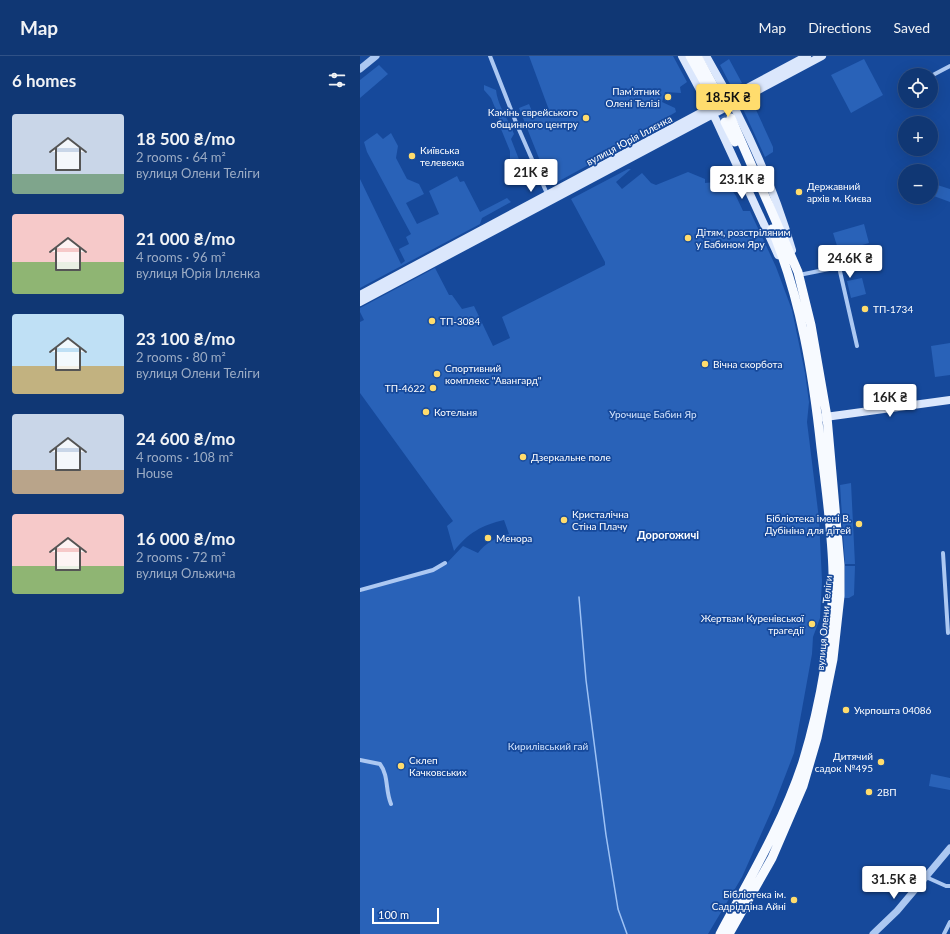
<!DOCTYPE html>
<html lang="en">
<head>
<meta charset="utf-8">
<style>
	body { margin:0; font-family:Lato,sans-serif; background:#193f79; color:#f1f3f6; height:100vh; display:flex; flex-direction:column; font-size:15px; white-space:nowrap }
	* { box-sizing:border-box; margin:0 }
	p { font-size:13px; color:#9cacc5 }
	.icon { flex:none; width:22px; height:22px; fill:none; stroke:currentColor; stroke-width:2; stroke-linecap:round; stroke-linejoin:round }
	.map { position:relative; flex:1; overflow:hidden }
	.panel { display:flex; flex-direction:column; background:#103774; width:360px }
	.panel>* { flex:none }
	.fabs { position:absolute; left:538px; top:12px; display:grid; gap:8px }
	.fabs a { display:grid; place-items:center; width:40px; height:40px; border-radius:50%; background:#103774; box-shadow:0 4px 16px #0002,0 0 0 1px #305186; font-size:20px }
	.scale { position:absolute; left:12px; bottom:10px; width:67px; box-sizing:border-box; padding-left:4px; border:2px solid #fff; border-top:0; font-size:11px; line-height:14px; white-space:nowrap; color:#fff; -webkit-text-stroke:3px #16499b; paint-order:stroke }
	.price { position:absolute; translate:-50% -34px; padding:0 9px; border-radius:4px; background:#fff; color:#222; font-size:13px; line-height:26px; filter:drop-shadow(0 1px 2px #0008) }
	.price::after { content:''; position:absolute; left:50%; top:24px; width:12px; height:9px; margin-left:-6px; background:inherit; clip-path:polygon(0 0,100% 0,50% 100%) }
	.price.active { background:#ffdc6d; color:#111 }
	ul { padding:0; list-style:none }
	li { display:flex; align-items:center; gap:12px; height:100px; padding:0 12px }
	li span { display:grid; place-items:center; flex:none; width:112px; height:80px; border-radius:4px; color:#555 }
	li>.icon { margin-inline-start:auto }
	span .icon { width:48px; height:48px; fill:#fffc; stroke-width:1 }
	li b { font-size:17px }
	h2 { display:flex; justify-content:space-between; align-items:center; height:48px; padding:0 12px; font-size:17px }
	header { display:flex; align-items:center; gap:24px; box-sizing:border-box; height:56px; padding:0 20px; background:#103774; border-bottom:1px solid #305186 }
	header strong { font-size:19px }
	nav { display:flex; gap:22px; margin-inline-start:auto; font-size:14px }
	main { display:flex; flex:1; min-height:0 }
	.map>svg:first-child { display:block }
	.green { fill:#2962b8 }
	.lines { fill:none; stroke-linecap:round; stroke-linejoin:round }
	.stream { stroke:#9ec2f5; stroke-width:1.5 }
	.primary-tunnel { stroke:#3964aa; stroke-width:9; stroke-dasharray:9 4.5; stroke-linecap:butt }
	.minor { stroke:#acc8f2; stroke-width:4 }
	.tertiary { stroke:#acc8f2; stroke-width:7 }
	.secondary { stroke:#dbe7fc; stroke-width:8 }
	.primary { stroke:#f7faff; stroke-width:9 }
	.poi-dot { fill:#ffdc6d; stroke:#16499b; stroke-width:1.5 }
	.labels { text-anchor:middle; stroke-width:3.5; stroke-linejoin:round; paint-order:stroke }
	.poi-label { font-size:10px; fill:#fff; stroke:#16499b; text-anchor:start }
	.street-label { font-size:10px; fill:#fff; stroke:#16499b }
	.park-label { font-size:10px; fill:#d3e4fd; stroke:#16499b }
	.neighbourhood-label { font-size:11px; font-weight:bold; fill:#fff; stroke:#16499b }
</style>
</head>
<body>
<header>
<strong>Map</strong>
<nav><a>Map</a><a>Directions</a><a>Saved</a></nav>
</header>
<main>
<section class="panel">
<h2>6 homes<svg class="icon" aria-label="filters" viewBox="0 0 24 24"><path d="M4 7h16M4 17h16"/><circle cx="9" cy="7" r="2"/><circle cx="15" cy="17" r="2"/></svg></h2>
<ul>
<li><span style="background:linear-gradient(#c9d6e8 75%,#7fa58c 0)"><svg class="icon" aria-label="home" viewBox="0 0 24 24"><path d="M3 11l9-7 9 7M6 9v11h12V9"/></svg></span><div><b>18 500 ₴/mo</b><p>2 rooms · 64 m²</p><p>вулиця Олени Теліги</p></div></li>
<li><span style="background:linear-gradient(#f6c9c9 60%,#8fb573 0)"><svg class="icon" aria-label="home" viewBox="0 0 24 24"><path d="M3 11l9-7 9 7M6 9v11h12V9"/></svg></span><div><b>21 000 ₴/mo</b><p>4 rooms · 96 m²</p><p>вулиця Юрія Іллєнка</p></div></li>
<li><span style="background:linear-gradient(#bfe0f5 65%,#c2b280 0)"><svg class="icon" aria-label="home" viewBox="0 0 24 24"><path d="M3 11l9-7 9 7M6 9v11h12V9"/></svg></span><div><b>23 100 ₴/mo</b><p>2 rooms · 80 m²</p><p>вулиця Олени Теліги</p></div></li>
<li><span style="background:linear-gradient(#c9d6e8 70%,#b9a48a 0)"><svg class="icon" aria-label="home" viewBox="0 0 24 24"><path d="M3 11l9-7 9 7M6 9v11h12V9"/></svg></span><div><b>24 600 ₴/mo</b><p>4 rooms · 108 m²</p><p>House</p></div></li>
<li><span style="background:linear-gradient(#f6c9c9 65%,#8fb573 0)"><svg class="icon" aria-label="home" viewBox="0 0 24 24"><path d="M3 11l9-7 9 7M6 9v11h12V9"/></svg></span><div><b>16 000 ₴/mo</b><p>2 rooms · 72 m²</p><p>вулиця Ольжича</p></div></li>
</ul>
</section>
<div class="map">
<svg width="590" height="878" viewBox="0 0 590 878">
	<rect width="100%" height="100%" fill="#16499b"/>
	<path class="green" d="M169,0H313L327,26L320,31L321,37L305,36L302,46L315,52L316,56L304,63L298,71L190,130L159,52L169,48L174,60L189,54Z
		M369,3L382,27L375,30L370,28L360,9Z
		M504,3L523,39L491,57L471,19Z
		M19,9L28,18L0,42V24Z
		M124,29L136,34C138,51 148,62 154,78L151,83L169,129H160L150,106V95L141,73V69L136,54L131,42L124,34Z
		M392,45L413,91V96L405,101L383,53L384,49Z
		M17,77L23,83L31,77L38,90L36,102L47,123L59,128L64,138L46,147L57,168L79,158L69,135L97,120L100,126L104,125L120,156L147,142L151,146L122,162L120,168L0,232V123L41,208L45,205L39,193L49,188L46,181L51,178L7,96L4,86Z
		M268,113H271L256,126L262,133L282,117L291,127L296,129L328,116L345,123V127L355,126L364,123L376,140L383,155H390L416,211L432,254L445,317L449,346L447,366L459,463L462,525L460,562L453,581L452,598L434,697L414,749L382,821L348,878H0V536L85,509L103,490L118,497C125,487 137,481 149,478L144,464C122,469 108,477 94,495L87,470L93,465L0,337V266L4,264L0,256V252L75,212L89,239H92L102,253L114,250L133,290L150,282L142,261L245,209V206L211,143Z
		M571,127L590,133V146L571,139Z
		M504,168L509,187L479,196L473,177Z
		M502,222L506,238L491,242L487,225Z
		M590,287V319L575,321L571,290Z
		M491,427L495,508H485L480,429Z
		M485,510H495L494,539L489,542H484Z
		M571,718L590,722V734L569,730Z"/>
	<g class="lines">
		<path class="stream" d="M219,541L226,624L246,779L258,853L267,878"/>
		<path class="primary-tunnel" d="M355,33L371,62
			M350,36L365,66"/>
		<path class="minor" d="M130,0L157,69L188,140
			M571,20L590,10
			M541,35L545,33
			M439,219L479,211L497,290
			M583,497L588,577
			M0,534L73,514L85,507
			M0,704L20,708C29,720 25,734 31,748
			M566,821L586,830H590
			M584,878L590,866"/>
		<path class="tertiary" d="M0,13L16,0
			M513,878L537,855L590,792"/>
		<path class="secondary" d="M322,0L356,64L418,199
			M346,0C381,60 413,127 432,194
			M0,239L447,0
			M0,246L462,0
			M458,362L590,344"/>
		<path class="primary" d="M330,0L350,36
			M337,0L355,33
			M365,66L375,86
			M360,878C390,822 423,767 443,706C461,647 473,578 473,517C472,475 466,433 461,392C453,317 441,244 412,173
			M369,878L412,802L443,730L457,682L473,603L480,540V509L467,361L451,269L438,216L371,62"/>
	</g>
	<g class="poi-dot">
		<circle cx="308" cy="41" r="4"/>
		<circle cx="226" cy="62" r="4"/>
		<circle cx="52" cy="100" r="4"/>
		<circle cx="439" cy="136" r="4"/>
		<circle cx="328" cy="182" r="4"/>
		<circle cx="505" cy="253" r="4"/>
		<circle cx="72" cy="265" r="4"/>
		<circle cx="345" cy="308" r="4"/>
		<circle cx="77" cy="318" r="4"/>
		<circle cx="73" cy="332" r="4"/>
		<circle cx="66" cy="356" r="4"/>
		<circle cx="163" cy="401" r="4"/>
		<circle cx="204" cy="464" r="4"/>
		<circle cx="499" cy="468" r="4"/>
		<circle cx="128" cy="482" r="4"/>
		<circle cx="452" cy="568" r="4"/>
		<circle cx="486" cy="654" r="4"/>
		<circle cx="521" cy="706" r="4"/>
		<circle cx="41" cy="710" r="4"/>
		<circle cx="509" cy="736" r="4"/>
		<circle cx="434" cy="844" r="4"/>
	</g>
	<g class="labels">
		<g class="poi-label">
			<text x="300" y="39" text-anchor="end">Пам'ятник<tspan x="300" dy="12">Олені Телізі</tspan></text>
			<text x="218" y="60" text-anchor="end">Камінь єврейського<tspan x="218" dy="12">общинного центру</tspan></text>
			<text x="60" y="98">Київська<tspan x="60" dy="12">телевежа</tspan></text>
			<text x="447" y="134">Державний<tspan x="447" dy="12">архів м. Києва</tspan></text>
			<text x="336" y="180">Дітям, розстріляним<tspan x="336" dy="12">у Бабином Яру</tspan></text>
			<text x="513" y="257">ТП-1734</text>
			<text x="80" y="269">ТП-3084</text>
			<text x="353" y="312">Вічна скорбота</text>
			<text x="85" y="316">Спортивний<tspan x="85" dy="12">комплекс "Авангард"</tspan></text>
			<text x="65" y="336" text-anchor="end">ТП-4622</text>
			<text x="74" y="360">Котельня</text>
			<text x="171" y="405">Дзеркальне поле</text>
			<text x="212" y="462">Кристалічна<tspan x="212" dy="12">Стіна Плачу</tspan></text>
			<text x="491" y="466" text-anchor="end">Бібліотека імені В.<tspan x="491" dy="12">Дубініна для дітей</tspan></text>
			<text x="136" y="486">Менора</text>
			<text x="444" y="566" text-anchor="end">Жертвам Куренівської<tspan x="444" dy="12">трагедії</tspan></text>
			<text x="494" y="658">Укрпошта 04086</text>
			<text x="513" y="704" text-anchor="end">Дитячий<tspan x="513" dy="12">садок №495</tspan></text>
			<text x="49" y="708">Склеп<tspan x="49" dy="12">Качковських</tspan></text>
			<text x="517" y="740">2ВП</text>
			<text x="426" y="842" text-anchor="end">Бібліотека ім.<tspan x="426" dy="12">Садріддіна Айні</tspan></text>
		</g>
		<g class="street-label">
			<text transform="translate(269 84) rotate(-28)" y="4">вулиця Юрія Іллєнка</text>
			<text transform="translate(464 567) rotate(-85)" y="4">вулиця Олени Теліги</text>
		</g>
		<g class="park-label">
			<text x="293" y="362">Урочище Бабин Яр</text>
			<text x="188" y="694">Кирилівський гай</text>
		</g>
		<g class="neighbourhood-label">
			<text x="308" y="483">Дорогожичі</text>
		</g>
	</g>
</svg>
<div class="fabs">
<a><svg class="icon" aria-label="locate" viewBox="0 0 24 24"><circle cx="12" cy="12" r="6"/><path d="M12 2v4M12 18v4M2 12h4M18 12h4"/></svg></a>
<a>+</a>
<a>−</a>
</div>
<div class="scale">100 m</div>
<b class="price active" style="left:368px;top:62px">18.5K ₴</b>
<b class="price" style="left:171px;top:137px">21K ₴</b>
<b class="price" style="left:382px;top:144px">23.1K ₴</b>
<b class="price" style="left:490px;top:223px">24.6K ₴</b>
<b class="price" style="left:530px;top:362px">16K ₴</b>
<b class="price" style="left:534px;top:844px">31.5K ₴</b>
</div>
</main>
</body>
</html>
